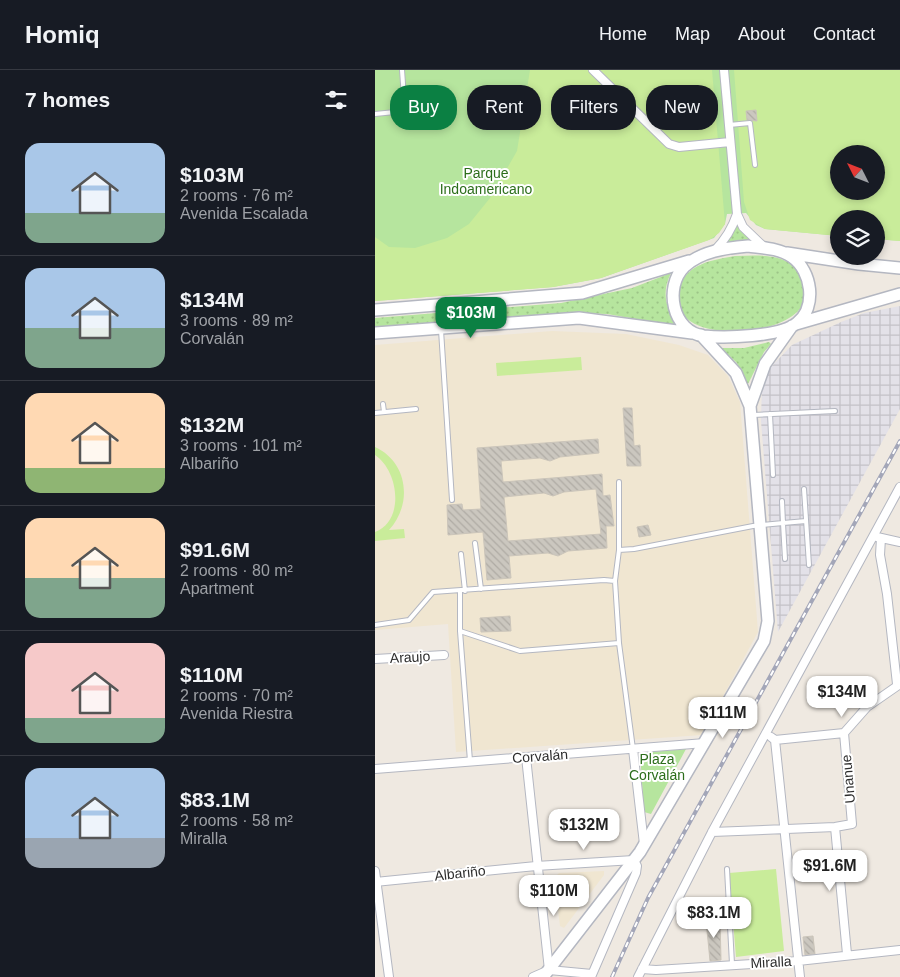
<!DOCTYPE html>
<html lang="en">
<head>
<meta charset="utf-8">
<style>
	body { margin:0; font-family:Helvetica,sans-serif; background:#20242c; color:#f1f3f6; height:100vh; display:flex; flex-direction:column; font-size:19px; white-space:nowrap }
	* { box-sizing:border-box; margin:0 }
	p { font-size:16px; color:#9ea1a6 }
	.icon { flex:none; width:28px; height:28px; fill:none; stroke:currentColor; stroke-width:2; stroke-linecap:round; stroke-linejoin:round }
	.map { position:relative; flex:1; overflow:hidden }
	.drawer { display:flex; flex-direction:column; background:#171b24; width:375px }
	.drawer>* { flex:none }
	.hud { position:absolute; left:15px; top:15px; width:435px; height:45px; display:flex; gap:10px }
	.needle { width:32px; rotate:312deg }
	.fabs { position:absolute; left:455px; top:75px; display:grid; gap:10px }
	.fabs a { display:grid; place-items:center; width:55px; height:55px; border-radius:50%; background:#171b24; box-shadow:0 2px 8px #0003; font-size:25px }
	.price { position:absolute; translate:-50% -42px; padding:0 11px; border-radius:10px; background:#fff; color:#222; font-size:16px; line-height:32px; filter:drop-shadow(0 1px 2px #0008) }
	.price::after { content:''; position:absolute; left:50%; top:30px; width:15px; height:11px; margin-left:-8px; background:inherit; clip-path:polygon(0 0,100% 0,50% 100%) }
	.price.on { background:#0b8043; color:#fff }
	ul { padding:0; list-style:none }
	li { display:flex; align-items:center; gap:15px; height:125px; padding:0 25px }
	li+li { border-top:1px solid #363941 }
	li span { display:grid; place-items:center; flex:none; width:140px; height:100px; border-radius:15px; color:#555 }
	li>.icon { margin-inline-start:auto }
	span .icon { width:60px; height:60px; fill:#fffc; stroke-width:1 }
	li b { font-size:21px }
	h2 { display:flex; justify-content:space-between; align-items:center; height:60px; padding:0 25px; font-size:21px }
	.tag { padding:0 18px; border-radius:20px; background:#171b24; box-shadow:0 2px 8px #0003; font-size:18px; line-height:45px }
	.tag.on { background:#0b8043; color:#fff }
	header { display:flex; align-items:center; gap:30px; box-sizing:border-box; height:70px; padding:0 25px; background:#171b24; border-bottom:1px solid #363941 }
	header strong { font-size:24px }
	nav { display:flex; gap:28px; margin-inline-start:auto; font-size:18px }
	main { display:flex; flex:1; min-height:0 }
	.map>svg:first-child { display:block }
	.industrial { fill:url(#industrial-grid) }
	.education { fill:#f0e6d1 }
	.grass { fill:url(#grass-dots) }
	.park { fill:#b6e59e; fill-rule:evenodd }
	.pitch { fill:#c9ec9a; fill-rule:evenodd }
	.building { fill:url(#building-back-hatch); stroke:#cbc5ba; fill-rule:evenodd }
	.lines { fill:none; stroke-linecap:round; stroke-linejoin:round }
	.lane-casing { stroke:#b4b7c1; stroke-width:6 }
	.street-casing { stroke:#b4b7c1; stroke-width:10 }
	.secondary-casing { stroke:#b4b7c1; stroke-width:14 }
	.lane { stroke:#fff; stroke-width:4 }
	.street { stroke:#fff; stroke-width:8 }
	.secondary { stroke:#fff; stroke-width:11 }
	.rail-casing { stroke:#a3a6b8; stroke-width:4 }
	.rail { stroke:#fff; stroke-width:2; stroke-dasharray:5.5; stroke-linecap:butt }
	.labels { text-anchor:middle; stroke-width:4; stroke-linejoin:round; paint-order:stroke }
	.park-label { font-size:14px; fill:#2c6e1b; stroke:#fff }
	.street-label { font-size:14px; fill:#2e2e2e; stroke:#fff }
</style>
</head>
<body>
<header>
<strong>Homiq</strong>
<nav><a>Home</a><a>Map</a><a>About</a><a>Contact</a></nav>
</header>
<main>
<section class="drawer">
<h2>7 homes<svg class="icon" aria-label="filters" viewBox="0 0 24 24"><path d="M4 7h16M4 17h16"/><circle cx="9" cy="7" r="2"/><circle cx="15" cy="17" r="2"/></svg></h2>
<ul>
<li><span style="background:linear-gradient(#a9c7e8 70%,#7fa58c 0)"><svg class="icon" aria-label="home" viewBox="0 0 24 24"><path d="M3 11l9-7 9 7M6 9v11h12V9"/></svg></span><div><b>$103M</b><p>2 rooms · 76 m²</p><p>Avenida Escalada</p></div></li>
<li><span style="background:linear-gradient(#a9c7e8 60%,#7fa58c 0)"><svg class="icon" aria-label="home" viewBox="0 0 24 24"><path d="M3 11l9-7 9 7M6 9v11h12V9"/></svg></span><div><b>$134M</b><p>3 rooms · 89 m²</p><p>Corvalán</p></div></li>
<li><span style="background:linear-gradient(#ffd9b3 75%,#8fb573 0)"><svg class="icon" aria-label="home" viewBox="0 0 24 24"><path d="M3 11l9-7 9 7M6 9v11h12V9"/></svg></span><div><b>$132M</b><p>3 rooms · 101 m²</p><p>Albariño</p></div></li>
<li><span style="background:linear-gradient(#ffd9b3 60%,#7fa58c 0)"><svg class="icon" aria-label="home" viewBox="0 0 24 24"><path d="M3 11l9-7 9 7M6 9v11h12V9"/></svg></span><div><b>$91.6M</b><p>2 rooms · 80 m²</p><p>Apartment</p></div></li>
<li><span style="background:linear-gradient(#f6c9c9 75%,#7fa58c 0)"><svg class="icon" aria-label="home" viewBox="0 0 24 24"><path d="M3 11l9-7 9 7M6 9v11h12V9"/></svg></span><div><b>$110M</b><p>2 rooms · 70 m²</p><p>Avenida Riestra</p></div></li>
<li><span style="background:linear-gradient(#a9c7e8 70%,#9aa5b1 0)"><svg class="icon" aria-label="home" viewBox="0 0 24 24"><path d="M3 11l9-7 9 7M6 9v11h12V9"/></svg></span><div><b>$83.1M</b><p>2 rooms · 58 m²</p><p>Miralla</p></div></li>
</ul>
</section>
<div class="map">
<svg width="525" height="907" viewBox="0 0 525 907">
	<defs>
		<pattern id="industrial-grid" width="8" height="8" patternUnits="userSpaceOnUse" patternTransform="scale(1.25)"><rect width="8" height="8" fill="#e3e1e8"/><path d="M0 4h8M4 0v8" fill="none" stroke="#c3c1c7"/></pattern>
		<pattern id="grass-dots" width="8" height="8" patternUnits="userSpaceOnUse" patternTransform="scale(1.25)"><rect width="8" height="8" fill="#b6e59e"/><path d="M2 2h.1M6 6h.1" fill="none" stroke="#9dc588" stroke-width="1.8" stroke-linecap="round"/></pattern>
		<pattern id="building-back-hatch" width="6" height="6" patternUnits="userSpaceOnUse" patternTransform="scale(1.25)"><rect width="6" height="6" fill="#cbc7bf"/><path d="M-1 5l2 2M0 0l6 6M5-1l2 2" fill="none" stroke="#afaba4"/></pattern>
	</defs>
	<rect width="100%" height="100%" fill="#efe9e1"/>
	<path class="industrial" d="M525,236V339L403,562L386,351L387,313L395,298L417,275L466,252L489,243Z"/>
	<path class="education" d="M177,261L251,264L304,275L333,285L353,306L365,332L383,562L327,665L81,682L73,554L0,560V275Z
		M229,801V805L189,858L185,856L179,808L184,803Z"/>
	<path class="grass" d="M362,150L376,170L350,173Z
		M360,186C390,185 424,182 430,220C439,270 284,281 304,218C312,193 338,190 360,186Z
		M296,203C286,223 291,238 302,256L232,244L202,243L0,258V248L186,233L257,218Z
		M394,272L396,274L389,282L372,316L362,293L346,278H369Z"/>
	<path class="park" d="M0,0H525V171L501,169V149H464V166L390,159L381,155L371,143L352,144L350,154L339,168L226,208L178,217L0,231ZM464,84H501V121H464Z
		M311,679L276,744L269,742L265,683Z"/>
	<path class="pitch" d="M155,0H337L350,154L344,163L334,170L226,208L178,217L0,231V167L14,177L40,178L72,168L94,154L115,128L142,81Z
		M359,0H525V171L501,169V149H464V166L390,159L375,150L369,132ZM464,84H501V121H464Z
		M206,287L207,300L122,306L121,293Z
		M0,377C33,392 38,434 14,460L29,459L30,468L0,471V462C30,451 24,401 0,385Z
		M401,799L409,881L361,887L354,803Z"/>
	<path class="building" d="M381,40L382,51L372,50L371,41Z
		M248,338H257L259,376L265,375L266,396H252Z
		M223,369L224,383L185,387L175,391L165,388L126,391L128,412L227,404L228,426L235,425L239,456H231L232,478L193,481L183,486L173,483L134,486L136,508L112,510L108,462L73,465L72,435L87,434L88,440L106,439L102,378ZM221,419L226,464L133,471L129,427L169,423L178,426L189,422Z
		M273,455L276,465L264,467L262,457Z
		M135,546L136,561L106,562L105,548Z
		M345,849L346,890L335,891L331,850Z
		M438,866L440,884L430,885L428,867Z"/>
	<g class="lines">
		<g class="lane-casing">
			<path id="lane" d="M0,44L30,41L27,0
				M354,55L375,53L380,95
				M66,260L77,430
				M8,334L9,342
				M0,343L41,339
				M395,344L398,405
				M378,345L460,341
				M429,419L434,495
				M407,431L408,453L431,451
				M100,473L106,519
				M244,480L259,479L378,456L408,453L410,489
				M86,484L90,521
				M240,511L244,573
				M85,521V561L145,581L244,573L258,679
				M0,555L34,550L58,522L229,510L240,511L244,480V412
				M85,561L95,691
				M352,799L357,894"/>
		</g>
		<g class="street-casing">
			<path id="street" d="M218,0L294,74L304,77L355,72
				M362,144L368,157L390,178
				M340,180C351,169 357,159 362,144L349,0
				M502,467L525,472
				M506,468L505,485L512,524L522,614
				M0,589L69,585
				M396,667L400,670L469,663L492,637L525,614
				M400,670L425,907
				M258,679L269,774
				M151,687L174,900
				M0,699L330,673
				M460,757L472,884
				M337,762L460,757L477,754L469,663
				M0,801L14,907
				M0,812L161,796L259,790L262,796L261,803L216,907
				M267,899L281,900L423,891L525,880
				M158,907L174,900L217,904
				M263,907L337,762L525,417"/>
		</g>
		<g class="secondary-casing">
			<path id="secondary" d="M373,176C388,178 404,178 417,187C437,201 442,237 422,253C405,267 350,268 329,266C297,262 289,217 309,197C326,181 351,178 373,176Z
				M412,183L484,194L525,198
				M0,240L207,223L314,191
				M421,254L525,224
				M0,263L204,248L317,263
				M375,336L390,294L417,256
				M168,907L265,782L389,571L393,551L375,336L361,303L326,265"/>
		</g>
		<use href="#lane" class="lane"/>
		<use href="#street" class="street"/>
		<use href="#secondary" class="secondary"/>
		<g class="rail-casing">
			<path id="rail" d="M237,907L273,828L525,371"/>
		</g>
		<use href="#rail" class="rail"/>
	</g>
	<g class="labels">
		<g class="park-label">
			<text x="111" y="108">Parque<tspan x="111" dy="16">Indoamericano</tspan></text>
			<text x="282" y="694">Plaza<tspan x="282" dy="16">Corvalán</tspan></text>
		</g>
		<g class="street-label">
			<text transform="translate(35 587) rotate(-3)" y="5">Araujo</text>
			<text transform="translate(165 686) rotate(-4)" y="5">Corvalán</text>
			<text transform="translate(473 709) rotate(-95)" y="5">Unanue</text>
			<text transform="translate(85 803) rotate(-6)" y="5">Albariño</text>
			<text transform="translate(396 892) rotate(-3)" y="5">Miralla</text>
		</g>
	</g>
</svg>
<div class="fabs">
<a><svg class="needle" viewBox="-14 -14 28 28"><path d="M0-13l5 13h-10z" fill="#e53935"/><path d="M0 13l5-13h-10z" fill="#9ea1a6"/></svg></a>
<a><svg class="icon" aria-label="layers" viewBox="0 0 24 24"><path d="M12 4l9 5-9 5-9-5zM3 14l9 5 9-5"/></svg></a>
</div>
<b class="price on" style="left:96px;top:269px">$103M</b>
<b class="price" style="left:467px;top:648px">$134M</b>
<b class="price" style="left:348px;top:669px">$111M</b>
<b class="price" style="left:209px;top:781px">$132M</b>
<b class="price" style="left:455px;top:822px">$91.6M</b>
<b class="price" style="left:179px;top:847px">$110M</b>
<b class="price" style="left:339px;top:869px">$83.1M</b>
<div class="hud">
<a class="tag on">Buy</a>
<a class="tag">Rent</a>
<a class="tag">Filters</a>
<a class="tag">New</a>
</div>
</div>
</main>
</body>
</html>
